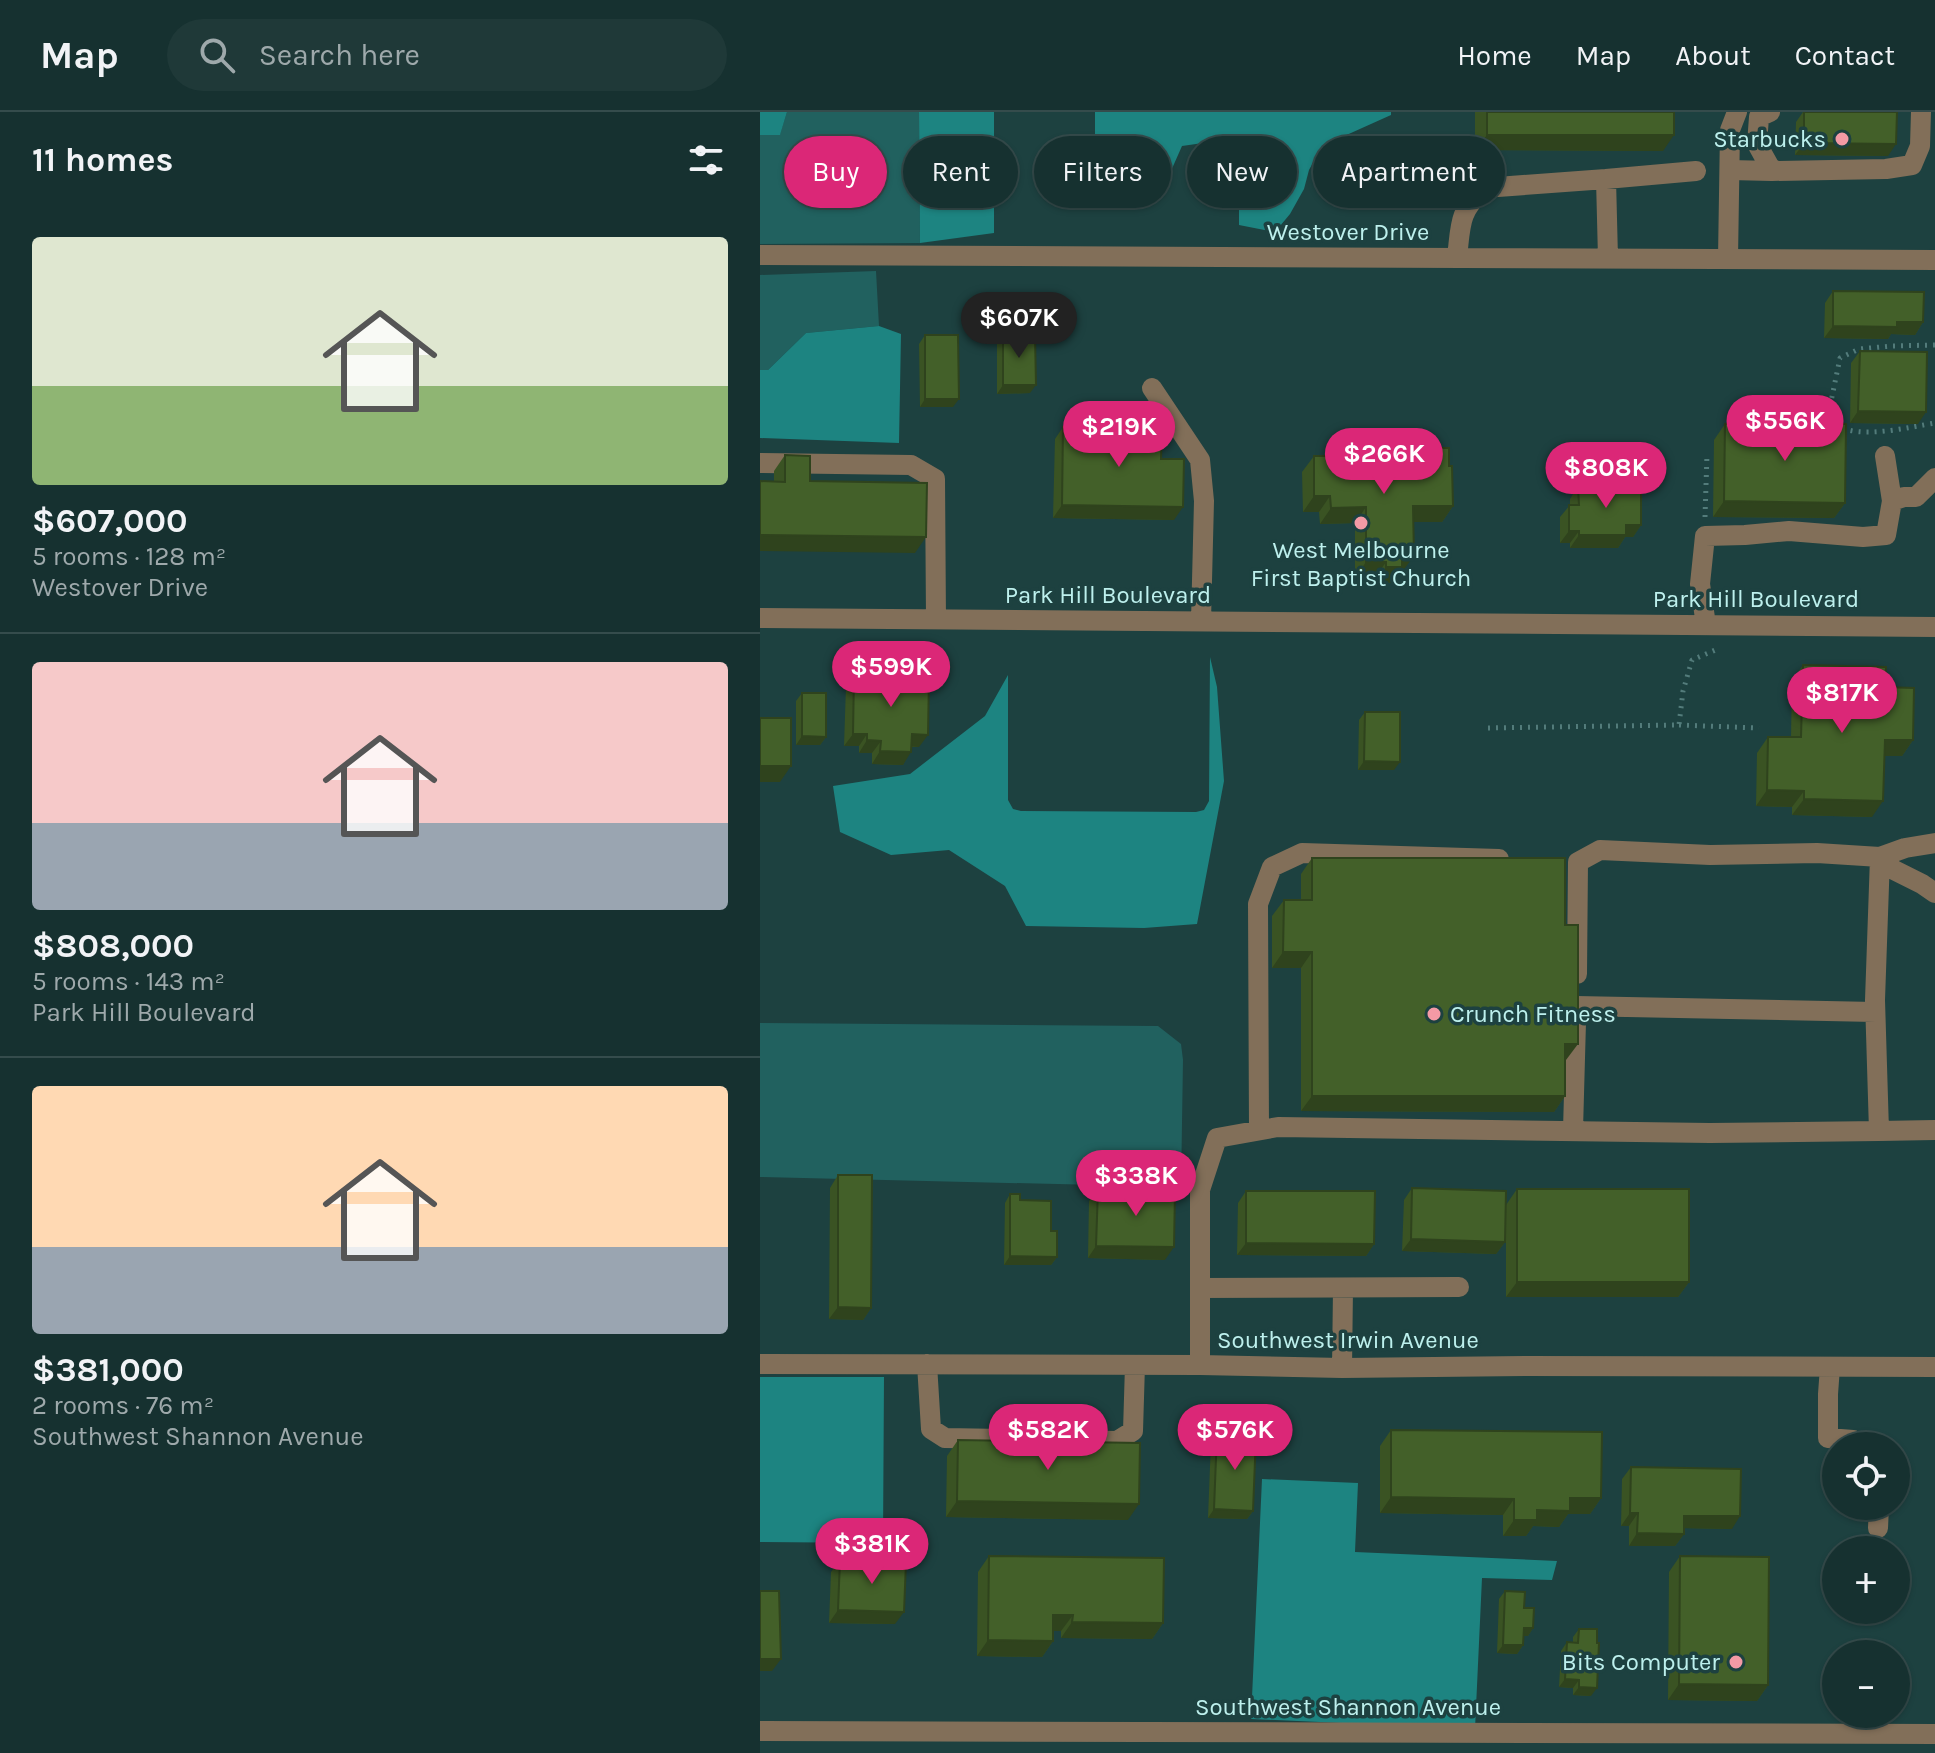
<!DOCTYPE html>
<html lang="en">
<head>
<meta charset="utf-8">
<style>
	body { margin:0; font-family:Karla,sans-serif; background:#1f3938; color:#f1f3f6; height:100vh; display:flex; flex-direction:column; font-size:30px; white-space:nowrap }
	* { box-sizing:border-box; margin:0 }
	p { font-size:26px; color:#9ea9ab }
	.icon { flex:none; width:44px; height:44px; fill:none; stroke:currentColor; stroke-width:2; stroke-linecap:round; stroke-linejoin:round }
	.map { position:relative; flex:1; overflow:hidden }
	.details { display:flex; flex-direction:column; background:#163130; width:760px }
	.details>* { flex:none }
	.banner { position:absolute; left:24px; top:24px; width:760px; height:72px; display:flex; gap:16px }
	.controls { position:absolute; left:1062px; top:1320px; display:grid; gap:16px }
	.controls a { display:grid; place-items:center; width:88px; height:88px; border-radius:50%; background:#163130; box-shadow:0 2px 6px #0004,0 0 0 2px #354c4c; font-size:40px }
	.price { position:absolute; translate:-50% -68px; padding:0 18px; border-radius:28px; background:#db2777; color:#fff; font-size:26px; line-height:52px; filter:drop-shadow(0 2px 4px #0008) }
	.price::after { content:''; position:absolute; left:50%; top:48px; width:24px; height:18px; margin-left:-12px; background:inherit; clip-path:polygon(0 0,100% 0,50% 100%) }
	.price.current { background:#222; color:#fff }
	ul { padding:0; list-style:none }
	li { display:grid; align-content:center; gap:16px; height:424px; padding:0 32px }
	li+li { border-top:2px solid #354c4c }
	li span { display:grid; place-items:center; height:248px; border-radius:8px; color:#555 }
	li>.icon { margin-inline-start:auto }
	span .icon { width:144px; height:144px; fill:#fffc; stroke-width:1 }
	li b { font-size:34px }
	h2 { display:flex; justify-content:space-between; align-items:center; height:96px; padding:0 32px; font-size:34px }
	.tag { padding:0 28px; border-radius:36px; background:#163130; box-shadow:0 2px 6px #0004,0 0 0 2px #354c4c; font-size:28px; line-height:72px }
	.tag.current { background:#db2777; color:#fff }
	header { display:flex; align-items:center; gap:48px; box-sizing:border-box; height:112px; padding:0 40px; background:#163130; border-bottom:2px solid #354c4c }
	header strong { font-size:38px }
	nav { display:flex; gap:44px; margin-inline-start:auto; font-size:28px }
	.search { width:560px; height:72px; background:#1f3938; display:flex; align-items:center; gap:20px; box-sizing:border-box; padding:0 28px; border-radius:44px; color:#9ea9ab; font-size:30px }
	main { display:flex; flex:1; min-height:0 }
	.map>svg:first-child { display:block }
	.green { fill:#21615f }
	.forest { fill:#1d8481 }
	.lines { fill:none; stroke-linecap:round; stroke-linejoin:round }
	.path { stroke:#537c7b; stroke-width:5; stroke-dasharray:2 6; stroke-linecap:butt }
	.minor { stroke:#826f59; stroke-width:20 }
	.wall { fill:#3a5323 }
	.shaded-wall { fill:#2f431d }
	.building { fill:#436029; stroke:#2f431d; stroke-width:2 }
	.poi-dot { fill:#f49aa5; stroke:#1d4140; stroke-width:3 }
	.labels { text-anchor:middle; stroke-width:7; stroke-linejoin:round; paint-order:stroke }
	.poi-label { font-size:24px; fill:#bdf0ed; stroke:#1d4140; text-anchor:end }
	.street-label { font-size:24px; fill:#bdf0ed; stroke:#1d4140 }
</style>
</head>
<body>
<header>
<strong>Map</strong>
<div class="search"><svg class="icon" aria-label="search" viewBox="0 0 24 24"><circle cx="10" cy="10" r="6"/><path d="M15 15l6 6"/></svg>Search here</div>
<nav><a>Home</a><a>Map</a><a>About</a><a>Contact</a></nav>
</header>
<main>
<section class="details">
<h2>11 homes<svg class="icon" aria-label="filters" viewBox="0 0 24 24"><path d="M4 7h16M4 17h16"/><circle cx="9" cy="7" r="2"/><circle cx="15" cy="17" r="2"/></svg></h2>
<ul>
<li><span style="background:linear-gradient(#dfe7d0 60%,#8fb573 0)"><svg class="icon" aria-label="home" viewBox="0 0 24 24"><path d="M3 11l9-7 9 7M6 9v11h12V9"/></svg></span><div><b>$607,000</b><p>5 rooms · 128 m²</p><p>Westover Drive</p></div></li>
<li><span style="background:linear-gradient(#f6c9c9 65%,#9aa5b1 0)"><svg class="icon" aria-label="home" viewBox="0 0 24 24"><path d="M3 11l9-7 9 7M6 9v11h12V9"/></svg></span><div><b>$808,000</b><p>5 rooms · 143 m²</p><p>Park Hill Boulevard</p></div></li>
<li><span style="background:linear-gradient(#ffd9b3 65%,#9aa5b1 0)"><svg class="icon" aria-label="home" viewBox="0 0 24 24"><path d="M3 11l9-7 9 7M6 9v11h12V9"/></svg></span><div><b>$381,000</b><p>2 rooms · 76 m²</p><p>Southwest Shannon Avenue</p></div></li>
</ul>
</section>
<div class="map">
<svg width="1175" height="1641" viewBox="0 0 1175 1641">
	<rect width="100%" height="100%" fill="#1d4140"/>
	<path class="green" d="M27,0H159L160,131L0,132V23L20,22Z
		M116,159L119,214L46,221L8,258H0V163Z
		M0,911L398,914L421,932L423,948L421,1075L0,1065Z"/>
	<path class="forest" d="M0,0H27L20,23H0Z
		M159,0H234V121L160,131Z
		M335,0H631V3L562,34L549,58L544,77L530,102L515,120L479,113V51L471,27L422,34L403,77L362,90L335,77Z
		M119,214L141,222L139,331L0,326V258H8L46,221Z
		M450,545L457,575L464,669L437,812L384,816L266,814L245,774L189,738L131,743L80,720L73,674L150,662L225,604L248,563V688L253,697L261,699L436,700L444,698L449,689Z
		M0,1265H124L123,1431L0,1430Z
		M502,1367L598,1371L595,1440L797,1449L792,1468L722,1466L715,1617L491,1607Z"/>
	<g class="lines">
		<path class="path" d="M1175,233L1132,234L1099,237L1080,246L1068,304C1069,305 1076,313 1077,313C1098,328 1150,315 1175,311
			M945,405L947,342
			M919,613L999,616
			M728,616L919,613L923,579L932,548L960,536"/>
		<path class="minor" d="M1010,0L999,5L997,32L1012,59L1126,57L1152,53L1160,34L1161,0
			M970,58L1012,59
			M0,143L1175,148
			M697,146C701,112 698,101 724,76L846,67
			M848,146L846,67L936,59
			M968,147L970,18L977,0
			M392,276L440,348L444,389L441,509
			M0,351L151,353L175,367L176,508
			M1132,389L1144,385H1156L1175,366
			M0,506L1175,515
			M946,513L940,472L945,424L985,423L1029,419L1103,425L1126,423L1132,389L1125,344
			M1175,731L1145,736L1120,745L1134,758L1162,772L1175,781
			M817,862L818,750L840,738L950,743L1057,741L1120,745L1115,888L1119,1019L1175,1018
			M816,894L1115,900
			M499,1018L498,792L512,755L542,741L739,747
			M813,1018L816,910
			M440,1176L699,1175
			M0,1252L440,1253L582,1256L765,1254L1175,1255
			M167,1252L171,1317L185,1326L357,1329L373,1319L375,1253
			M440,1253V1078L457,1026L518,1015L950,1021L1119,1019
			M1070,1255L1068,1282V1326L1093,1328L1101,1334
			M582,1256L583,1176
			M1118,1416L1119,1394
			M0,1619L1175,1622"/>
	</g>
	<path class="wall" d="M715,0H914L903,39L715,38Z
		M1043,0H1137L1128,44L1035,43L1036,10Z
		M1073,179L1163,210L1155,223L1131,222L1128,227L1064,226L1065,191Z
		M228,184L261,220L259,223L270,281L237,282V232L240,228L222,227V193Z
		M165,223L193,295H160L159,232Z
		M1100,239L1158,312L1090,311L1091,251Z
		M965,312L1085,391L1074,406L953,405L954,328Z
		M303,315L401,347L414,408L293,406L295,327Z
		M675,336L689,354L693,394L682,410H653L642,460H639L631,471H615V466H595V411L560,412L559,400H543L542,360L554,344H564L568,339L628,356H664V352Z
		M25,343L50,369L155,441L14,370V359Z
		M818,374L881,413L873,425H865L858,436H810V431H800V405L810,393V387Z
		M1043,553L1125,575L1153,628L1142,644H1124L1112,705L1032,703V695L996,694L997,641L1008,625H1031L1032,569Z
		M94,562L159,635H152L143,653L112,652V641H99V634H84L86,574Z
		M42,581L66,625L60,633H36V589Z
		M605,600L634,658H598L599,608Z
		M552,746L806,948H805V984L794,1000L541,999V856H512V804L524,788H541V762Z
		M78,1063L111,1196L103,1208L69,1207L70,1076Z
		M652,1076L745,1130L736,1142L642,1139L644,1088Z
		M338,1077L405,1148L328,1146L329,1089Z
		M757,1077L929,1170L918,1185H746V1093Z
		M486,1079L614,1132L606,1144L477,1143L478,1091Z
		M250,1082L260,1088L291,1119L297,1145L291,1153H244L245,1091Z
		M631,1318L841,1386L830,1402H808L799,1415L773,1414L766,1424H743V1403L620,1401V1334Z
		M457,1321L493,1399L487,1407L448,1406L451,1329Z
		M198,1328L368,1408L186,1405L187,1344Z
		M871,1355L972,1417L924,1416V1422L915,1434H869V1414H861L862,1367Z
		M229,1444L403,1511L392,1527L301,1526V1519H293V1529L282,1545L217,1544L218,1460Z
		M920,1444L1008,1573L997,1589L908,1588L909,1460Z
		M80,1448L135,1512L69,1511L71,1460Z
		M745,1479L764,1496L773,1516L768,1524H763V1533L757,1542L737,1541L739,1487Z
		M819,1517L831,1584L813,1583V1576L799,1575L801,1539L807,1530L813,1531V1525Z"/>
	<path class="shaded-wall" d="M727,23H914L903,39L715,38Z
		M1044,31L1136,32L1128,44L1035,43Z
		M1137,210H1163L1155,223L1131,222L1128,227L1064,226L1073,214Z
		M227,219L261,220L255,228L243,223L240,228L222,227Z
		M243,273H276L270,281L237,282Z
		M165,287H199L193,295H160Z
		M1098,299L1166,300L1158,312L1090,311Z
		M554,384H570L559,400H543Z
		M964,389L1085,391L1074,406L953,405Z
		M302,393L423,395L414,408L293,406Z
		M653,394H693L682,410H642Z
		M606,395L595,411L560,412L571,396Z
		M866,413H881L873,425H865L858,436H810L819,423Z
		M809,419H819L810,431H800Z
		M0,423L166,425L155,441L0,439Z
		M642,444H654L642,460H639L631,471H615L626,455Z
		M606,450H626L615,466H595Z
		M93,622H107L99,634H84Z
		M152,622L168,623L159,635L144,634Z
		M42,624L66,625L60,633H36Z
		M107,628L121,629L112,641H99Z
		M1125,628H1153L1142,644H1114Z
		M120,639L151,640L143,653L112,652Z
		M604,649L640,650L634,658H598Z
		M0,654H31L20,670H0Z
		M1007,678L1044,679L1032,695L996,694Z
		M1044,687L1123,689L1112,705L1032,703Z
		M523,840H552L541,856H512Z
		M805,932H818L806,948H794Z
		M552,984H805L794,1000L541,999Z
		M651,1127L745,1130L736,1142L642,1139Z
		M486,1131L614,1132L606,1144L477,1143Z
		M336,1134L414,1135L405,1148L328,1146Z
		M250,1144L297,1145L291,1153H244Z
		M757,1170H929L918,1185H746Z
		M78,1195L111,1196L103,1208L69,1207Z
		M631,1385L754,1387L743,1403L620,1401Z
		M810,1386H841L830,1402H808L799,1415L773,1414L766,1424H743L754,1408Z
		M197,1389L379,1392L368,1408L186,1405Z
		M454,1397L493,1399L487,1407L448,1406Z
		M870,1401H878L869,1414H861Z
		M924,1404H980L972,1417L916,1416Z
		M877,1421L924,1422L915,1434H869Z
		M78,1498L144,1500L135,1512L69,1511Z
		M293,1503H313L301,1519H282Z
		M312,1510L403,1511L392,1527L301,1526Z
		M764,1516H773L768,1524H758Z
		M228,1528L293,1529L282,1545L217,1544Z
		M743,1533H763L757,1542L737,1541Z
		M0,1547H21L12,1559H0Z
		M805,1567L819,1568L813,1576L799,1575Z
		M919,1572L1008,1573L997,1589L908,1588Z
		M819,1575L837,1576L831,1584L813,1583Z"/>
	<path class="building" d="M727,0H914V23H727Z
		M1044,0H1137L1136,32L1044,31Z
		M1073,179L1164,180L1163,210H1137V215L1073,214Z
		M228,184L262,185L261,220L227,219Z
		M165,223H198L199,287H165Z
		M243,223H275L276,273H243Z
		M1100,239L1167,240L1166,300L1098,299Z
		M965,312H1086L1085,391L964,389Z
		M303,315L402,316L401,347H424L423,395L302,393Z
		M675,336H689V354H692L693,394H653L654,444H642V455H626V450H606V395L571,396L570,384H554V344H568V339L628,338V356H676Z
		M25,343L50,344V369L167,371L166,425L0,423V369L25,370Z
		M818,374H881V413H866V423H819V419H809V393H819Z
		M1043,553L1126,555L1125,575L1154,576L1153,628H1125L1123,689L1044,687V679L1007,678L1008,625H1041Z
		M94,562L169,564L168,623L152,622L151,640L120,639L121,629L107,628V622H93Z
		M42,581H66V625L42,624Z
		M605,600H640V650L604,649Z
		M0,606H31V654H0Z
		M552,746H805V813H818V932H805V984H552V840H523L524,788H552Z
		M78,1063H112L111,1196L78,1195Z
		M652,1076L746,1079L745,1130L651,1127Z
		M338,1077L415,1079L414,1135L336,1134Z
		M757,1077H929V1170H757Z
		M486,1079H615L614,1132L486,1131Z
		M250,1082H260V1088L291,1089V1119H297V1145L250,1144Z
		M631,1318L842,1320L841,1386H810V1399L777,1398V1408H754V1387L631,1385Z
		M457,1321L496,1323L493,1399L454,1397Z
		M198,1328L380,1331L379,1392L197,1389Z
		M871,1355L981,1357L980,1404H924V1422L877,1421L878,1401H870Z
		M229,1444L404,1446L403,1511L312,1510L313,1503H293V1529L228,1528Z
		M920,1444L1009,1445L1008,1573L919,1572Z
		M80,1448L146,1450L144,1500L78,1498Z
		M0,1479H19L21,1547H0Z
		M745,1479L765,1480L764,1496H774L773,1516H764L763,1533H743Z
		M819,1517H837V1531H839L837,1576L819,1575V1568L805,1567L807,1530L818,1531Z"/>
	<g class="poi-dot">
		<circle cx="1082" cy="27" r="8"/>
		<circle cx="601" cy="411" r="8"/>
		<circle cx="674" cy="902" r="8"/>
		<circle cx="976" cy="1550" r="8"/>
	</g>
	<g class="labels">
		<g class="poi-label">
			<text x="1066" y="35">Starbucks</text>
			<text x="601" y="446" text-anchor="middle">West Melbourne<tspan x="601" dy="28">First Baptist Church</tspan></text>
			<text x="690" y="910" text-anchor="start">Crunch Fitness</text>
			<text x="960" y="1558">Bits Computer</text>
		</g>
		<g class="street-label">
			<text x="588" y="128">Westover Drive</text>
			<text x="348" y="491">Park Hill Boulevard</text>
			<text x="996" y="495">Park Hill Boulevard</text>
			<text x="588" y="1236">Southwest Irwin Avenue</text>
			<text x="588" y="1603">Southwest Shannon Avenue</text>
		</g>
	</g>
</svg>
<div class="controls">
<a><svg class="icon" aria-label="locate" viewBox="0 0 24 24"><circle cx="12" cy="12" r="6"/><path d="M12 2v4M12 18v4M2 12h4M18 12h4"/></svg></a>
<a>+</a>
<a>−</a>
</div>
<b class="price current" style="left:259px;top:248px">$607K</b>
<b class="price" style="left:1025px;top:351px">$556K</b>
<b class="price" style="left:359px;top:357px">$219K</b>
<b class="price" style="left:624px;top:384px">$266K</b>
<b class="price" style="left:846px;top:398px">$808K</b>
<b class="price" style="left:131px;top:597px">$599K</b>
<b class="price" style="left:1082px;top:623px">$817K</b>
<b class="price" style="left:376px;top:1106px">$338K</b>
<b class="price" style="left:288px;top:1360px">$582K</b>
<b class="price" style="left:475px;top:1360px">$576K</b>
<b class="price" style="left:112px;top:1474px">$381K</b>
<div class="banner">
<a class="tag current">Buy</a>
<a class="tag">Rent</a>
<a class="tag">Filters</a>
<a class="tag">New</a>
<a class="tag">Apartment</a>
</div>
</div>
</main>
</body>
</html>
